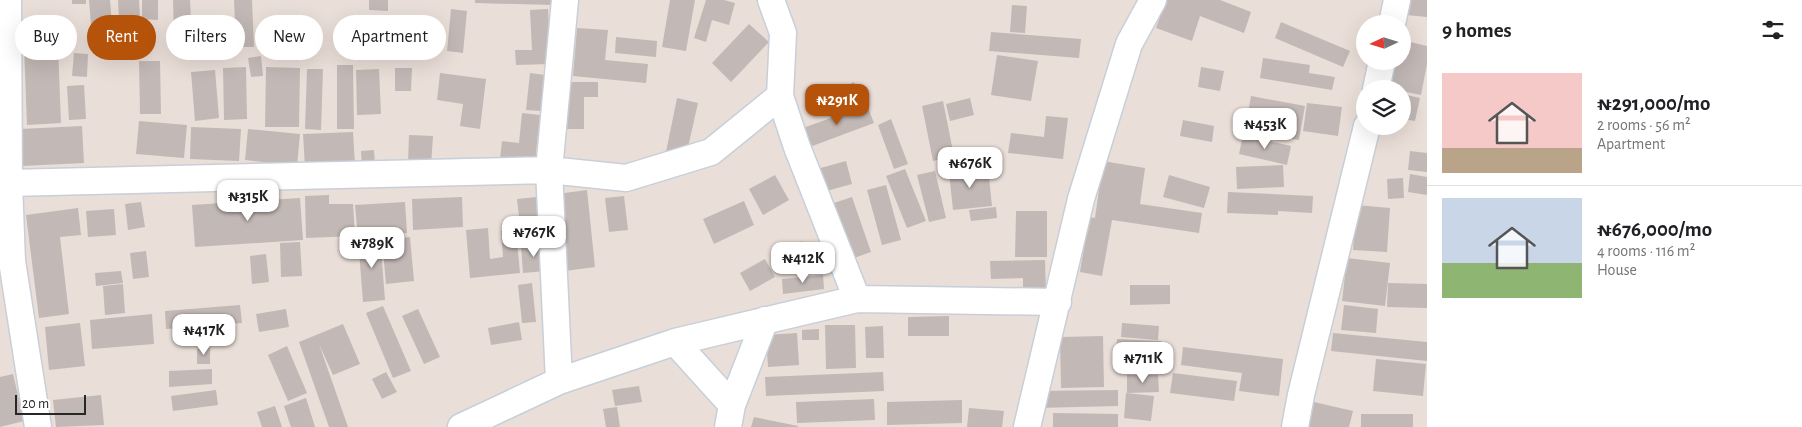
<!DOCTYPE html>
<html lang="en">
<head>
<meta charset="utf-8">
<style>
	body { margin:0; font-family:"Alegreya Sans",sans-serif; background:#f2f2f2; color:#202124; height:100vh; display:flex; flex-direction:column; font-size:19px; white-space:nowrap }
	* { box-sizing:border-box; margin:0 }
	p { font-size:16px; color:#757577 }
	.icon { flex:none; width:28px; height:28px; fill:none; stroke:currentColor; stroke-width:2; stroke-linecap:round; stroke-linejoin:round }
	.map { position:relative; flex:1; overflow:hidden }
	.side { display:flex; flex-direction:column; background:#fff; width:375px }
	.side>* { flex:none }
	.banner { position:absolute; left:15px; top:15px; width:475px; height:45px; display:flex; gap:10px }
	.needle { width:32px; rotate:266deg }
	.buttons { position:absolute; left:1356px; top:15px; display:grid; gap:10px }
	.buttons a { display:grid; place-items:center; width:55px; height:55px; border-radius:50%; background:#fff; box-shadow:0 5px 20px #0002; font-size:25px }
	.scale { position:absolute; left:15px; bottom:12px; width:71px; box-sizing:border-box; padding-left:5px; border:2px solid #272727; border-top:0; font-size:14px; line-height:18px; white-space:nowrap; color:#272727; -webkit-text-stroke:4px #fff; paint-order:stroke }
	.price { position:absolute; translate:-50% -42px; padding:0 11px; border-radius:10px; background:#fff; color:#222; font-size:16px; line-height:32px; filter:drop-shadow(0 1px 2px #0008) }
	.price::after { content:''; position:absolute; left:50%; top:30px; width:15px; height:11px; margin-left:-8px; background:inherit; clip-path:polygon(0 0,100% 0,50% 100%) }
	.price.on { background:#b45309; color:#fff }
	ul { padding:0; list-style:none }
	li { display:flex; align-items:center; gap:15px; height:125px; padding:0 15px }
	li+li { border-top:1px solid #e0e0e0 }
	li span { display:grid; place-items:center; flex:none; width:140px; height:100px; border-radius:0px; color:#555 }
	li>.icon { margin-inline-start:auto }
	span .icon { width:60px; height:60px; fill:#fffc; stroke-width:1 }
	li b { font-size:21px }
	h2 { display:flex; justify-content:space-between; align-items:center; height:60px; padding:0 15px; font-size:21px }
	.pill { padding:0 18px; border-radius:22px; background:#fff; box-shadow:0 5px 20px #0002; font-size:18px; line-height:45px }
	.pill.on { background:#b45309; color:#fff }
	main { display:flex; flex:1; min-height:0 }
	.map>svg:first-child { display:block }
	.building { fill:#c2b8b5 }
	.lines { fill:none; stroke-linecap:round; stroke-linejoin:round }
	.minor-casing { stroke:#c7cfd9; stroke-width:29 }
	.minor { stroke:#fff; stroke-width:26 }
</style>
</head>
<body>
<main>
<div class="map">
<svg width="1427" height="427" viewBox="0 0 1427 427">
	<rect width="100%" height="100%" fill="#eaded8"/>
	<path class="building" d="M72,0H86V4H72Z
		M89,0H110L113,35L92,37Z
		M118,0H139L141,36L120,37Z
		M142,0H158V20L142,19Z
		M173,0H190L192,38H174Z
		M234,0H252L254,47H236Z
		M369,0H388V11L369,10Z
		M475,0H553V5L475,3Z
		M670,0H695L686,51L662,47Z
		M706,0H724L735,3L729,25L712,20L706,42L694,38Z
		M1166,0H1220L1251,12L1244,33L1200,16L1192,41L1156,28Z
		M1407,0H1427V17L1406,15Z
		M1012,5L1027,6L1025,33L1010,32Z
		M451,9L467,11L463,53L447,51Z
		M548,9L551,64L516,65L515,50H532L530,10Z
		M221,20L222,50L196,51L195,21Z
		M1281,22L1350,51L1343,67L1275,38Z
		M749,24L769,42L731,82L712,63Z
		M577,28L608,30L605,60L648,64L646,83L573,76Z
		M414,30L432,32L431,47L413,46Z
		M991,32L1081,39L1079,58L989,51Z
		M616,37L657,41L656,57L615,53Z
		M1402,40L1427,46V64L1421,95L1402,91V89H1389L1395,61H1402Z
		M58,46L61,123L27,125L24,47Z
		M74,53L88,54L87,77L72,76Z
		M997,55L1038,61L1031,101L991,95Z
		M261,56L263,76L251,77L248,58Z
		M1263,58L1310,65L1309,73L1335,77L1332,90L1260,78Z
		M139,61H160L161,114H140Z
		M337,65H353L354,129H337Z
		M246,67L247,119L224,120L223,68Z
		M266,67L300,68L299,127H265Z
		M1201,67L1224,71L1220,91L1198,87Z
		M395,68H412L411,91H395Z
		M307,69H323L321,130L305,129Z
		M379,69L381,114L357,115L356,70Z
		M215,70L219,118L195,121L191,72Z
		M440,73L486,79L480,129L460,126L463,104L437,100Z
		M530,73L545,75L541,111L526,110Z
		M568,82H598V97H584V129H567Z
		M854,82L861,96L834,109L827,95Z
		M84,85L86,119L69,120L67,86Z
		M1402,94L1420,98L1415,121L1402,119Z
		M1251,96L1305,106L1299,140L1245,130Z
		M677,98L698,103L686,156L666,152Z
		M970,98L974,115L950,121L946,104Z
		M943,101L954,156L933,161L922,106Z
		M1307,103L1342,107L1338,136L1303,131Z
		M867,105L874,123L807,148L800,129Z
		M522,113L540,115L534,172L499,168L502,141L519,143Z
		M1046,116L1068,118L1063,159L1008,153L1011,133L1044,137Z
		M891,119L908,164L894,169L878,125Z
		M1183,120L1214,126L1212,142L1180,136Z
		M139,121L187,125L184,158L136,154Z
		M82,126L84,163L22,166L20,129Z
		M191,127L241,129L239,161L190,159Z
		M248,129L300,134L297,166L245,160Z
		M353,132L355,165L305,167L303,134Z
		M409,135L433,136L431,166L408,164Z
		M1243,135L1291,146L1287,165L1239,154Z
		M374,150L375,166H362L361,151Z
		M1410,151L1427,153V172L1408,170Z
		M846,161L852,184L823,192L817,169Z
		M1103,161L1145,168L1140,204L1202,213L1199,233L1112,220L1102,276L1080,272L1089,217L1095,218Z
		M1283,165L1284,187L1237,189L1236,167Z
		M988,168L992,206L953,210L949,172Z
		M905,169L926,221L907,228L886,176Z
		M935,171L946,218L929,222L917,175Z
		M1410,174L1427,177V195L1408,192Z
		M775,175L789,200L763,215L749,189Z
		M1169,175L1210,187L1204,208L1163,197Z
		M1403,178L1404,198L1388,199L1387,179Z
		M886,185L901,240L882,245L867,190Z
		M587,190L595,267L565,271L557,194Z
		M1228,192L1313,196L1312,213L1278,211V215L1227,213Z
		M329,195V204H353L355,236L306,238L305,196Z
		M624,196L628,230L609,232L605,198Z
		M462,197L463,227L413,230L412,199Z
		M537,197L541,233L521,235L517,199Z
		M852,197L871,252L851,259L831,204Z
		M300,198L303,240L195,247L192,205Z
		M744,201L754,225L714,244L703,219Z
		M141,202L145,227L128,230L125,204Z
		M405,202L407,233L358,236L355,205Z
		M1356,205L1390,208L1387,252L1353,250Z
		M996,207L997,218L971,221L969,210Z
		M78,208L81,235L60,237L69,314L39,318L26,215Z
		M114,209L116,235L88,237L86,211Z
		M1016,211H1047V257H1015Z
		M488,228L490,259L503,257L501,231L516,230L520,273L470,278L466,230Z
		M380,236L385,300L363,302L358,238Z
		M410,237L414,281L386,284L382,240Z
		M802,241L810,257L780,272L772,257Z
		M300,242L302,276L281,277L280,243Z
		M544,243L546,271L523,273L521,245Z
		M146,251L149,277L133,279L130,253Z
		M266,254L269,282L252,284L250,256Z
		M1347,258L1390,263L1385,306L1342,301Z
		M765,259L775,277L750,291L740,273Z
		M1045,260L1046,292L1023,293V278L991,279L990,261Z
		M121,271L123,283L96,286L95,273Z
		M823,275L824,289L783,294L782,279Z
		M532,283L536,322L522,323L518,285Z
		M1388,283L1427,284V308L1387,307Z
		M123,284L125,313L105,315L103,286Z
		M1130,285H1170V304L1130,305Z
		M240,305L242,323L166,329L165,311Z
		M1344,305L1378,309L1376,333L1341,330Z
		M383,306L411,371L393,378L366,313Z
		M286,309L289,327L259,332L256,314Z
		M418,309L440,357L424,364L402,316Z
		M152,314L154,344L92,349L90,320Z
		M949,316V336H908V317Z
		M519,322L522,340L491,345L488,328Z
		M80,323L85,366L49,370L45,327Z
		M1122,323L1159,326L1158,340L1121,337Z
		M343,324L360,364L333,375L319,344L348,427H329L299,342Z
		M825,325H855L856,368L826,369Z
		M883,326L884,358H866L865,327Z
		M819,329V340H802V330Z
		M213,333V346H195V334Z
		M797,333L799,365L768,367L766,335Z
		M1333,333L1427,342V361L1331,351Z
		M1103,336L1104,387L1061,388L1060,337Z
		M1117,339L1161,341L1160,358L1116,356Z
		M287,346L307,393L288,401L268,355Z
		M1183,347L1283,359L1279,396L1239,391L1242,373L1181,365Z
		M210,348V364H197V349Z
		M1376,359L1426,364L1423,396L1373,391Z
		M212,369V384L169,387V371Z
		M386,372L397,392L382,399L372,379Z
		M883,372L884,391L766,396L765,377Z
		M1173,373L1237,381L1234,401L1170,393Z
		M13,374L24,421L0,427V377Z
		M1127,375H1158L1159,392L1127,393Z
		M639,386L642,402L615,406L612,390Z
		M216,390L218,405L173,411L171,396Z
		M1118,390V406L1037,408V391Z
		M1126,393L1154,396L1151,421L1124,418Z
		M101,395L104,425L56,427L53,400Z
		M306,398L315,427H291L284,406Z
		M874,399L875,420L797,423L796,402Z
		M962,400V423L887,425V402Z
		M1314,402L1353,411L1349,427H1308Z
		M275,406L282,427H262L257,412Z
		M617,407L620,427H606L603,409Z
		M969,408L1004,411L1002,427H967Z
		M1053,413L1118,414V427H1053Z
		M1361,414H1413V427H1361Z
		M754,417L798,426V427H751Z"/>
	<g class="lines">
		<g class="minor-casing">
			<path id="minor" d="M8,0L9,183L12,261L38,427
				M771,0L783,33L780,96L797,147L857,299
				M1392,24L1397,0
				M1376,89L1382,61
				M9,183L549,170L565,0
				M675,342L732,405
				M559,381L549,170L626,178L711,152L780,96
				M461,427L559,381L675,342L857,299L1058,302
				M728,427L732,405L765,320
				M1027,427L1081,199L1129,44L1153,0
				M1295,427L1301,395L1367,126"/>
		</g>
		<use href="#minor" class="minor"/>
	</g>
</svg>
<div class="buttons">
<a><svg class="needle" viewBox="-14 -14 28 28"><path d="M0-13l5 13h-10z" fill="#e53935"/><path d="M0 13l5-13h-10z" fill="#757577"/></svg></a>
<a><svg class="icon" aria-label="layers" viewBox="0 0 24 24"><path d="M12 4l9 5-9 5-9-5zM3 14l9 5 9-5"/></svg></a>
</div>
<div class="scale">20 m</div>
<b class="price on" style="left:837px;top:126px">₦291K</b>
<b class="price" style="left:1265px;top:150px">₦453K</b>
<b class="price" style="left:970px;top:189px">₦676K</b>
<b class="price" style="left:248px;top:222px">₦315K</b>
<b class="price" style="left:534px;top:258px">₦767K</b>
<b class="price" style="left:372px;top:269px">₦789K</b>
<b class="price" style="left:803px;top:284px">₦412K</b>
<b class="price" style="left:204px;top:356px">₦417K</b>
<b class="price" style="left:1143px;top:384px">₦711K</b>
<div class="banner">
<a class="pill">Buy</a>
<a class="pill on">Rent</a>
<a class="pill">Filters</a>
<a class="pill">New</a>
<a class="pill">Apartment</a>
</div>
</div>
<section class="side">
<h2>9 homes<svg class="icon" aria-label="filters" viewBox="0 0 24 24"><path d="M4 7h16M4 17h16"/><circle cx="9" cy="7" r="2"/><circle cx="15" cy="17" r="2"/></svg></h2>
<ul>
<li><span style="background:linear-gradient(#f6c9c9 75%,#b9a48a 0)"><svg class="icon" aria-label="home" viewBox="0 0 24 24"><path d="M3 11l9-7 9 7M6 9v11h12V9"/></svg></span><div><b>₦291,000/mo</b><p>2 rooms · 56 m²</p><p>Apartment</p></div></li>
<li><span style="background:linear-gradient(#c9d6e8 65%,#8fb573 0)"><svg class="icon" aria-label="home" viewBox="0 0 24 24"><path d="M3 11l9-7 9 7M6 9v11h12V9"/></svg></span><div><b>₦676,000/mo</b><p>4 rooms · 116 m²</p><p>House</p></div></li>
</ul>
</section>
</main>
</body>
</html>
